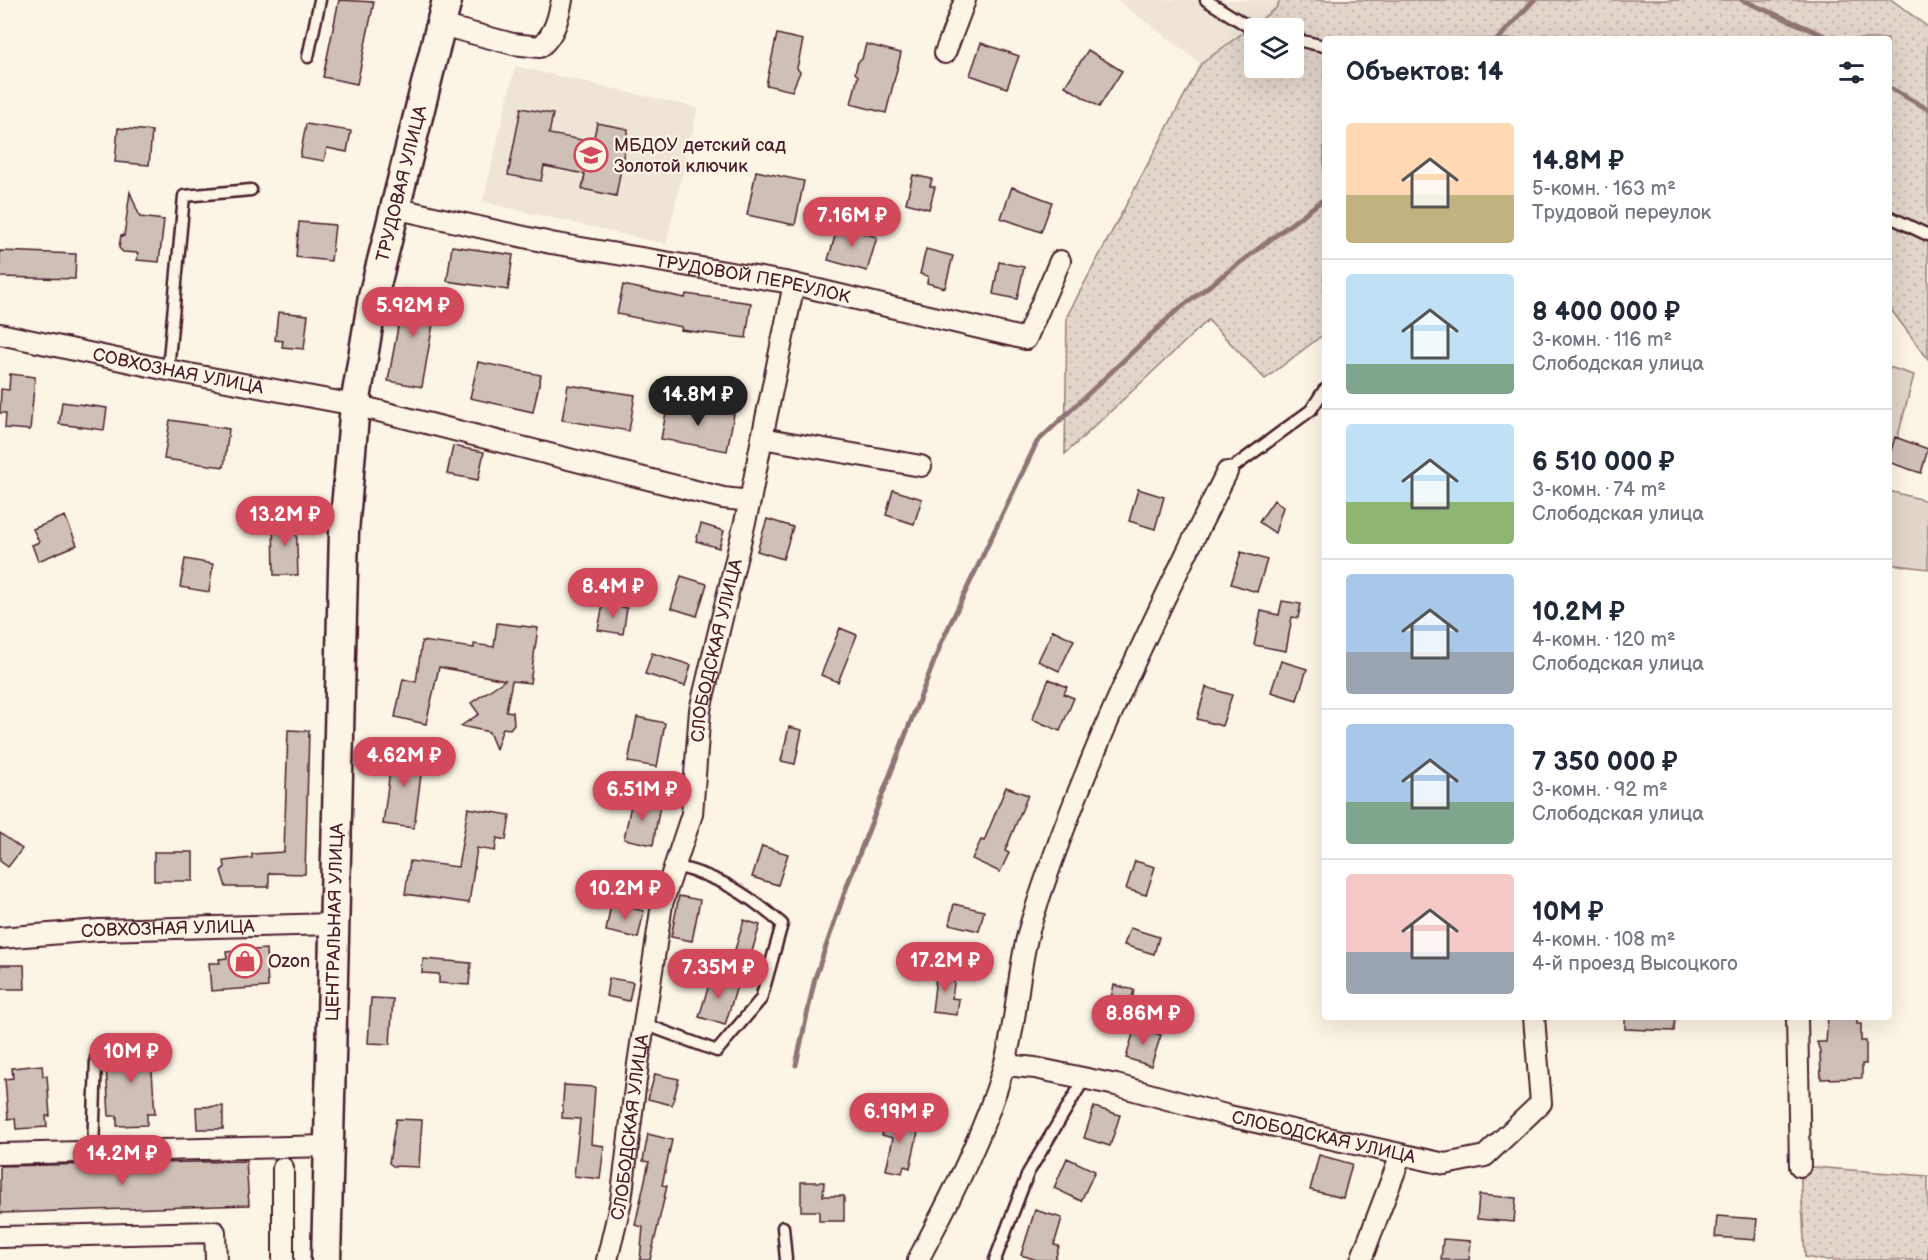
<!DOCTYPE html>
<html lang="ru">
<head>
<meta charset="utf-8">
<style>
	body { margin:0; font-family:"Balsamiq Sans",sans-serif; background:#f2f2f3; color:#1f2937; height:100vh; display:flex; flex-direction:column; font-size:22px; white-space:nowrap }
	* { box-sizing:border-box; margin:0 }
	p { font-size:20px; color:#747a83 }
	.icon { flex:none; width:33px; height:33px; fill:none; stroke:currentColor; stroke-width:2; stroke-linecap:round; stroke-linejoin:round }
	.map { position:relative; flex:1; overflow:hidden }
	.panel { position:absolute; left:1322px; top:36px; width:570px; height:984px; display:flex; flex-direction:column; background:#fff; border-radius:6px; box-shadow:0 6px 24px #0002 }
	.panel>* { flex:none }
	.fabs { position:absolute; left:1244px; top:18px; display:grid; gap:12px }
	.fabs a { display:grid; place-items:center; width:60px; height:60px; border-radius:6px; background:#fff; box-shadow:0 6px 24px #0002; font-size:30px }
	.price { position:absolute; translate:-50% -51px; padding:0 14px; border-radius:21px; background:#d1495b; color:#fff; font-size:20px; line-height:39px; filter:drop-shadow(0 2px 3px #0008) }
	.price::after { content:''; position:absolute; left:50%; top:36px; width:18px; height:14px; margin-left:-9px; background:inherit; clip-path:polygon(0 0,100% 0,50% 100%) }
	.price.current { background:#222; color:#fff }
	ul { padding:0; list-style:none }
	li { display:flex; align-items:center; gap:18px; height:150px; padding:0 24px }
	li+li { border-top:2px solid #e0e1e3 }
	li span { display:grid; place-items:center; flex:none; width:168px; height:120px; border-radius:6px; color:#555 }
	li>.icon { margin-inline-start:auto }
	span .icon { width:72px; height:72px; fill:#fffc; stroke-width:1 }
	li b { font-size:26px }
	h2 { display:flex; justify-content:space-between; align-items:center; height:72px; padding:0 24px; font-size:26px }
	.map>svg:first-child { display:block }
	.built { fill:#eee5d7 }
	.grass { fill:url(#grass-dots); stroke:#967a7a; stroke-width:1.5; fill-rule:evenodd }
	.garden { fill:#e2d5ca; stroke:#967a7a; stroke-width:1.5 }
	.lines { fill:none; stroke-linecap:round; stroke-linejoin:round }
	.stream { stroke:#917474; stroke-width:5 }
	.building { fill:#cfc0b7; stroke:#4a1f2b; stroke-width:1.5 }
	.lane-casing { stroke:#4a1f2b; stroke-width:15 }
	.street-casing { stroke:#4a1f2b; stroke-width:24 }
	.secondary-casing { stroke:#4a1f2b; stroke-width:33 }
	.lane { stroke:#fcf5e5; stroke-width:10 }
	.street { stroke:#fcf5e5; stroke-width:20 }
	.secondary { stroke:#fcf5e5; stroke-width:28 }
	.labels { text-anchor:middle; stroke-width:4.5; stroke-linejoin:round; paint-order:stroke }
	.poi-label { font-size:18px; fill:#4a1f2b; stroke:#fcf5e5; text-anchor:start }
	.street-label { font-size:18px; fill:#4a1f2b; stroke:#fcf5e5 }
</style>
</head>
<body>
<div class="map">
<svg width="1928" height="1260" viewBox="0 0 1928 1260">
	<defs>
		<pattern id="grass-dots" width="8" height="8" patternUnits="userSpaceOnUse" patternTransform="scale(1.5)"><rect width="8" height="8" fill="#e2d5ca"/><path d="M2 2h.1M6 6h.1" fill="none" stroke="#c3b6ae" stroke-width="1.8" stroke-linecap="round"/></pattern>
	</defs>
	<rect width="100%" height="100%" fill="#fcf5e5"/>
	<filter id="ink" filterUnits="userSpaceOnUse"><feTurbulence type="fractalNoise" baseFrequency=".0167" numOctaves="2"/><feDisplacementMap in="SourceGraphic" scale="12" xChannelSelector="R" yChannelSelector="G"/><feConvolveMatrix kernelMatrix="1 2 1 2 8 2 1 2 1" color-interpolation-filters="sRGB"/></filter>
	<g filter="url(#ink)">
		<path class="built" d="M1117,0H1280L1276,8L1201,64Z
			M515,66L698,108L666,244L483,202Z"/>
		<path class="grass" d="M1280,0H1892L1928,27V359L1889,307L1888,39H1324V334L1265,379L1208,320L1065,454L1067,316L1201,64L1276,8ZM1254,28H1293V68H1254Z
			M1800,1166L1928,1176V1260H1822L1805,1257Z"/>
		<path class="garden" d="M1889,367L1914,375L1889,470Z
			M1889,491L1928,501V569L1889,564Z"/>
		<g class="lines">
			<path class="stream" d="M1742,0L1832,39
				M1498,39L1534,0
				M1888,87L1928,109
				M796,1065L815,978L848,883L942,641L1037,442L1176,311L1324,199"/>
		</g>
		<path class="building" d="M339,0L374,2L357,84L323,77Z
			M777,34L803,40L797,68L800,72L792,91L766,85Z
			M981,43L1019,56L1007,88L970,75Z
			M866,44L901,53L886,113L851,104L858,76L855,73L858,62L862,59Z
			M1088,50L1122,71L1099,107L1065,86Z
			M521,108L553,114L549,134L593,142L597,123L628,129L616,196L582,189L585,174L544,166L541,181L508,175Z
			M306,124L351,131L347,152L327,148L324,161L300,157Z
			M118,128L152,131L149,165L115,162Z
			M756,171L804,181L795,225L747,215Z
			M913,175L932,179L930,186L935,187L929,209L906,203Z
			M1012,187L1052,202L1041,232L1001,218Z
			M130,192L140,217L164,220L159,262L137,260L138,253L123,252L119,248L121,235L124,236Z
			M299,222L335,225L331,261L296,257Z
			M838,226L877,237L867,271L828,260Z
			M452,246L513,255L508,290L447,281Z
			M926,249L953,256L945,288L927,283L928,276L920,274Z
			M0,251L76,254L75,279L0,277Z
			M999,262L1024,267L1017,299L993,294Z
			M623,285L685,298L686,294L751,303L746,338L681,330L682,327L617,314Z
			M405,289L438,295L422,387L388,381Z
			M278,312L308,315L304,349L282,347L283,341L275,340Z
			M478,362L541,375L533,412L470,398Z
			M10,374L35,377L30,430L5,428L6,413H0L1,389L9,390Z
			M568,385L635,395L629,431L562,420Z
			M62,402L107,408L104,430L59,424Z
			M668,402L734,414L727,451L661,439Z
			M170,420L229,429L224,467L164,459Z
			M1895,437L1928,449L1921,473L1888,462Z
			M453,446L484,452L478,480L447,474Z
			M1138,489L1164,497L1155,529L1129,521Z
			M893,490L922,499L914,524L886,515Z
			M1274,500L1283,507L1275,533L1259,522Z
			M65,516L77,545L38,561L32,545L39,542L33,529Z
			M296,518L298,575H274L273,519Z
			M767,519L793,527L783,559L757,551Z
			M701,524L724,531L719,548L696,541Z
			M1241,552L1267,560L1257,592L1231,584Z
			M185,559L213,564L209,592L180,587Z
			M681,576L707,584L697,616L671,608Z
			M1282,601L1301,604L1298,618L1292,617L1286,651L1254,645L1261,611L1279,615Z
			M603,604L627,608L623,634L598,630Z
			M497,623L538,628L530,683L512,681L506,711L513,712L514,724L510,729L503,728L496,749L489,732L461,726L479,714L471,703L505,680L439,667L426,724L395,717L403,679L416,682L422,641L474,648V644L494,647Z
			M840,628L857,635L838,682L821,675Z
			M1053,630L1074,640L1059,671L1038,661Z
			M652,653L691,665L685,686L645,674Z
			M1281,661L1307,669L1297,700L1271,692Z
			M1049,679L1067,687L1064,694L1074,698L1060,731L1032,719Z
			M1206,687L1232,695L1222,726L1197,719Z
			M637,717L665,723L657,767L628,762Z
			M789,727L802,730L795,764L781,761Z
			M288,730L309,731L305,874L269,873V887H226L221,871L225,867L224,861L252,858V854L284,852Z
			M393,748L424,752L414,828L383,824Z
			M1006,787L1028,795L1005,851L1009,853L1000,872L972,859L981,840L984,841Z
			M632,800L660,805L653,845L624,839Z
			M468,808L510,815L506,840L497,838L495,851L477,848L469,903L405,894L410,861L458,867Z
			M0,833L22,849L8,867L0,861Z
			M762,846L788,854L778,885L752,877Z
			M154,852H193V881H154Z
			M1135,861L1155,867L1146,895L1126,889Z
			M679,896L700,900L692,941L671,937Z
			M611,904L644,911L638,938L606,931Z
			M954,904L984,911L979,931L949,924Z
			M744,920L760,925L750,958L734,953Z
			M1130,928L1159,937L1154,954L1124,945Z
			M266,949L268,987L211,991L209,963H220L219,959L227,958L226,952Z
			M423,959L471,963L469,985L439,983V974L422,973Z
			M0,965H24L25,989H0Z
			M937,968L956,970L952,998L959,999L957,1015L932,1012Z
			M712,975L738,983L725,1025L699,1017Z
			M609,978L633,982L629,1001L606,996Z
			M1114,985L1134,990L1127,1019L1107,1015Z
			M371,998L393,999L390,1044L368,1043Z
			M1625,1017H1675L1674,1031L1625,1029Z
			M1828,1017H1857V1024H1861V1041H1866V1064H1862V1078L1821,1079L1820,1051L1817,1042H1826Z
			M1135,1027L1161,1035L1151,1066L1126,1058Z
			M150,1043L155,1114H147V1125L117,1126V1116H109L106,1064H110V1056L114,1055L113,1045Z
			M42,1065L43,1076H47L50,1116H46L47,1127L16,1129L15,1118L8,1119L5,1079L13,1078L12,1068Z
			M655,1074L679,1079L672,1105L648,1099Z
			M564,1085L595,1087L591,1144L604,1146L600,1179L574,1176L580,1119L562,1118Z
			M223,1106V1129H197L196,1107Z
			M1094,1107L1120,1115L1110,1146L1084,1138Z
			M887,1115L903,1118L901,1129L918,1132L910,1168L904,1166L902,1173L886,1170L893,1138L882,1135Z
			M396,1119L422,1120L419,1167L393,1166L389,1163Z
			M648,1134L672,1140L662,1185L667,1186L650,1260H640L643,1227L635,1225L649,1162L643,1161Z
			M1319,1155L1352,1164L1343,1198L1310,1190Z
			M1067,1158L1095,1171L1081,1201L1054,1188Z
			M246,1161L249,1205L0,1213V1166Z
			M801,1182H824L823,1196H844V1221H819V1211H801Z
			M1479,1195L1516,1198L1514,1222L1477,1219Z
			M1035,1210L1062,1218L1054,1245L1059,1246L1055,1260H1037L1021,1255Z
			M1717,1216L1757,1219L1755,1240L1715,1237Z
			M1443,1239L1471,1241L1469,1260H1441Z"/>
		<g class="lines">
			<g class="lane-casing">
				<path id="lane" d="M1206,0L1254,30
					M1293,39L1324,46
					M308,57L320,0
					M1888,216L1928,235
					M168,370L184,196L251,190
					M1227,472L1311,410L1324,390
					M644,1024L717,1051L761,999L782,924C747,894 721,877 675,866
					M93,1152L96,1058
					M783,1227L786,1260
					M995,1260L1028,1173L1085,1078"/>
			</g>
			<g class="street-casing">
				<g id="street">
					<path d="M441,25L513,44L540,47C555,34 558,19 562,0"/>
					<path d="M945,53L965,0"/>
					<path id="s1" d="M394,208L551,243L785,282L1026,339L1060,261"/>
					<path id="s2" d="M0,334L168,370L355,405L723,498L750,501L762,438L921,466"/>
					<path d="M762,438L794,284"/>
					<path id="s3" d="M0,938L99,930L335,924"/>
					<path d="M1797,1017L1800,1166"/>
					<path id="s4" d="M1005,1065L1035,1068L1116,1085L1229,1116L1445,1164L1485,1156L1541,1103L1534,1017"/>
					<path d="M0,1154L329,1146"/>
					<path d="M283,1168V1260"/>
					<path d="M0,1237L215,1232L216,1260"/>
					<path id="s5" d="M607,1260L621,1201L638,1064L662,904L692,814L700,710L750,501"/>
					<path d="M918,1260C951,1197 984,1135 1004,1066C1018,1019 1017,967 1032,920C1082,764 1154,617 1227,472"/>
					<path d="M1361,1260L1401,1155"/>
				</g>
			</g>
			<g class="secondary-casing">
				<g id="secondary">
					<path id="s6" d="M326,1260L344,531L355,405L373,297L447,0"/>
				</g>
			</g>
			<use href="#lane" class="lane"/>
			<use href="#street" class="street"/>
			<use href="#secondary" class="secondary"/>
		</g>
	</g>
	<defs>
		<g id="school-ring" transform="scale(1.725)"><circle r="9.5" fill="#fcf5e5" stroke="#d1495b" stroke-width="1.5"/><path d="M0-5L7-2L0 1L-7-2ZM-4 1L0 2.5L4 1V4Q0 6-4 4Z" fill="#d1495b"/></g>
		<g id="shop-ring" transform="scale(1.725)"><circle r="9.5" fill="#fcf5e5" stroke="#d1495b" stroke-width="1.5"/><path d="M-5-2.5h2.3a2.7 3.5 0 0 1 5.4 0H5L5.5 6h-11ZM-1.5-2.5h3a1.5 2.3 0 0 0-3 0Z" fill="#d1495b"/></g>
	</defs>
	<g fill-rule="evenodd">
		<use href="#school-ring" x="591" y="155"/>
		<use href="#shop-ring" x="245" y="961"/>
	</g>
	<g class="labels">
		<g class="poi-label">
			<text x="614" y="151">МБДОУ детский сад<tspan x="614" dy="21">Золотой ключик</tspan></text>
			<text x="268" y="967">Ozon</text>
		</g>
		<g class="street-label">
			<text dy="6" stroke="none"><textPath href="#s6" startOffset="1082">ТРУДОВАЯ УЛИЦА</textPath></text>
			<text dy="6" stroke="none"><textPath href="#s1" startOffset="366">ТРУДОВОЙ ПЕРЕУЛОК</textPath></text>
			<text dy="6" stroke="none"><textPath href="#s2" startOffset="182">СОВХОЗНАЯ УЛИЦА</textPath></text>
			<text dy="6" stroke="none"><textPath href="#s5" startOffset="621">СЛОБОДСКАЯ УЛИЦА</textPath></text>
			<text dy="6" stroke="none"><textPath href="#s6" startOffset="338">ЦЕНТРАЛЬНАЯ УЛИЦА</textPath></text>
			<text dy="6" stroke="none"><textPath href="#s3" startOffset="168">СОВХОЗНАЯ УЛИЦА</textPath></text>
			<text dy="6" stroke="none"><textPath href="#s5" startOffset="135">СЛОБОДСКАЯ УЛИЦА</textPath></text>
			<text dy="6" stroke="none"><textPath href="#s4" startOffset="327">СЛОБОДСКАЯ УЛИЦА</textPath></text>
		</g>
	</g>
</svg>
<div class="fabs">
<a><svg class="icon" aria-label="layers" viewBox="0 0 24 24"><path d="M12 4l9 5-9 5-9-5zM3 14l9 5 9-5"/></svg></a>
</div>
<b class="price" style="left:852px;top:248px">7.16M ₽</b>
<b class="price" style="left:413px;top:338px">5.92M ₽</b>
<b class="price current" style="left:698px;top:427px">14.8M ₽</b>
<b class="price" style="left:285px;top:547px">13.2M ₽</b>
<b class="price" style="left:613px;top:619px">8.4M ₽</b>
<b class="price" style="left:404px;top:788px">4.62M ₽</b>
<b class="price" style="left:642px;top:822px">6.51M ₽</b>
<b class="price" style="left:625px;top:921px">10.2M ₽</b>
<b class="price" style="left:945px;top:993px">17.2M ₽</b>
<b class="price" style="left:718px;top:1000px">7.35M ₽</b>
<b class="price" style="left:1143px;top:1046px">8.86M ₽</b>
<b class="price" style="left:131px;top:1084px">10M ₽</b>
<b class="price" style="left:899px;top:1144px">6.19M ₽</b>
<b class="price" style="left:122px;top:1186px">14.2M ₽</b>
<section class="panel">
<h2>Объектов: 14<svg class="icon" aria-label="filters" viewBox="0 0 24 24"><path d="M4 7h16M4 17h16"/><circle cx="9" cy="7" r="2"/><circle cx="15" cy="17" r="2"/></svg></h2>
<ul>
<li><span style="background:linear-gradient(#ffd9b3 60%,#c2b280 0)"><svg class="icon" aria-label="home" viewBox="0 0 24 24"><path d="M3 11l9-7 9 7M6 9v11h12V9"/></svg></span><div><b>14.8M ₽</b><p>5-комн. · 163 m²</p><p>Трудовой переулок</p></div></li>
<li><span style="background:linear-gradient(#bfe0f5 75%,#7fa58c 0)"><svg class="icon" aria-label="home" viewBox="0 0 24 24"><path d="M3 11l9-7 9 7M6 9v11h12V9"/></svg></span><div><b>8 400 000 ₽</b><p>3-комн. · 116 m²</p><p>Слободская улица</p></div></li>
<li><span style="background:linear-gradient(#bfe0f5 65%,#8fb573 0)"><svg class="icon" aria-label="home" viewBox="0 0 24 24"><path d="M3 11l9-7 9 7M6 9v11h12V9"/></svg></span><div><b>6 510 000 ₽</b><p>3-комн. · 74 m²</p><p>Слободская улица</p></div></li>
<li><span style="background:linear-gradient(#a9c7e8 65%,#9aa5b1 0)"><svg class="icon" aria-label="home" viewBox="0 0 24 24"><path d="M3 11l9-7 9 7M6 9v11h12V9"/></svg></span><div><b>10.2M ₽</b><p>4-комн. · 120 m²</p><p>Слободская улица</p></div></li>
<li><span style="background:linear-gradient(#a9c7e8 65%,#7fa58c 0)"><svg class="icon" aria-label="home" viewBox="0 0 24 24"><path d="M3 11l9-7 9 7M6 9v11h12V9"/></svg></span><div><b>7 350 000 ₽</b><p>3-комн. · 92 m²</p><p>Слободская улица</p></div></li>
<li><span style="background:linear-gradient(#f6c9c9 65%,#9aa5b1 0)"><svg class="icon" aria-label="home" viewBox="0 0 24 24"><path d="M3 11l9-7 9 7M6 9v11h12V9"/></svg></span><div><b>10M ₽</b><p>4-комн. · 108 m²</p><p>4-й проезд Высоцкого</p></div></li>
</ul>
</section>
</div>
</body>
</html>
